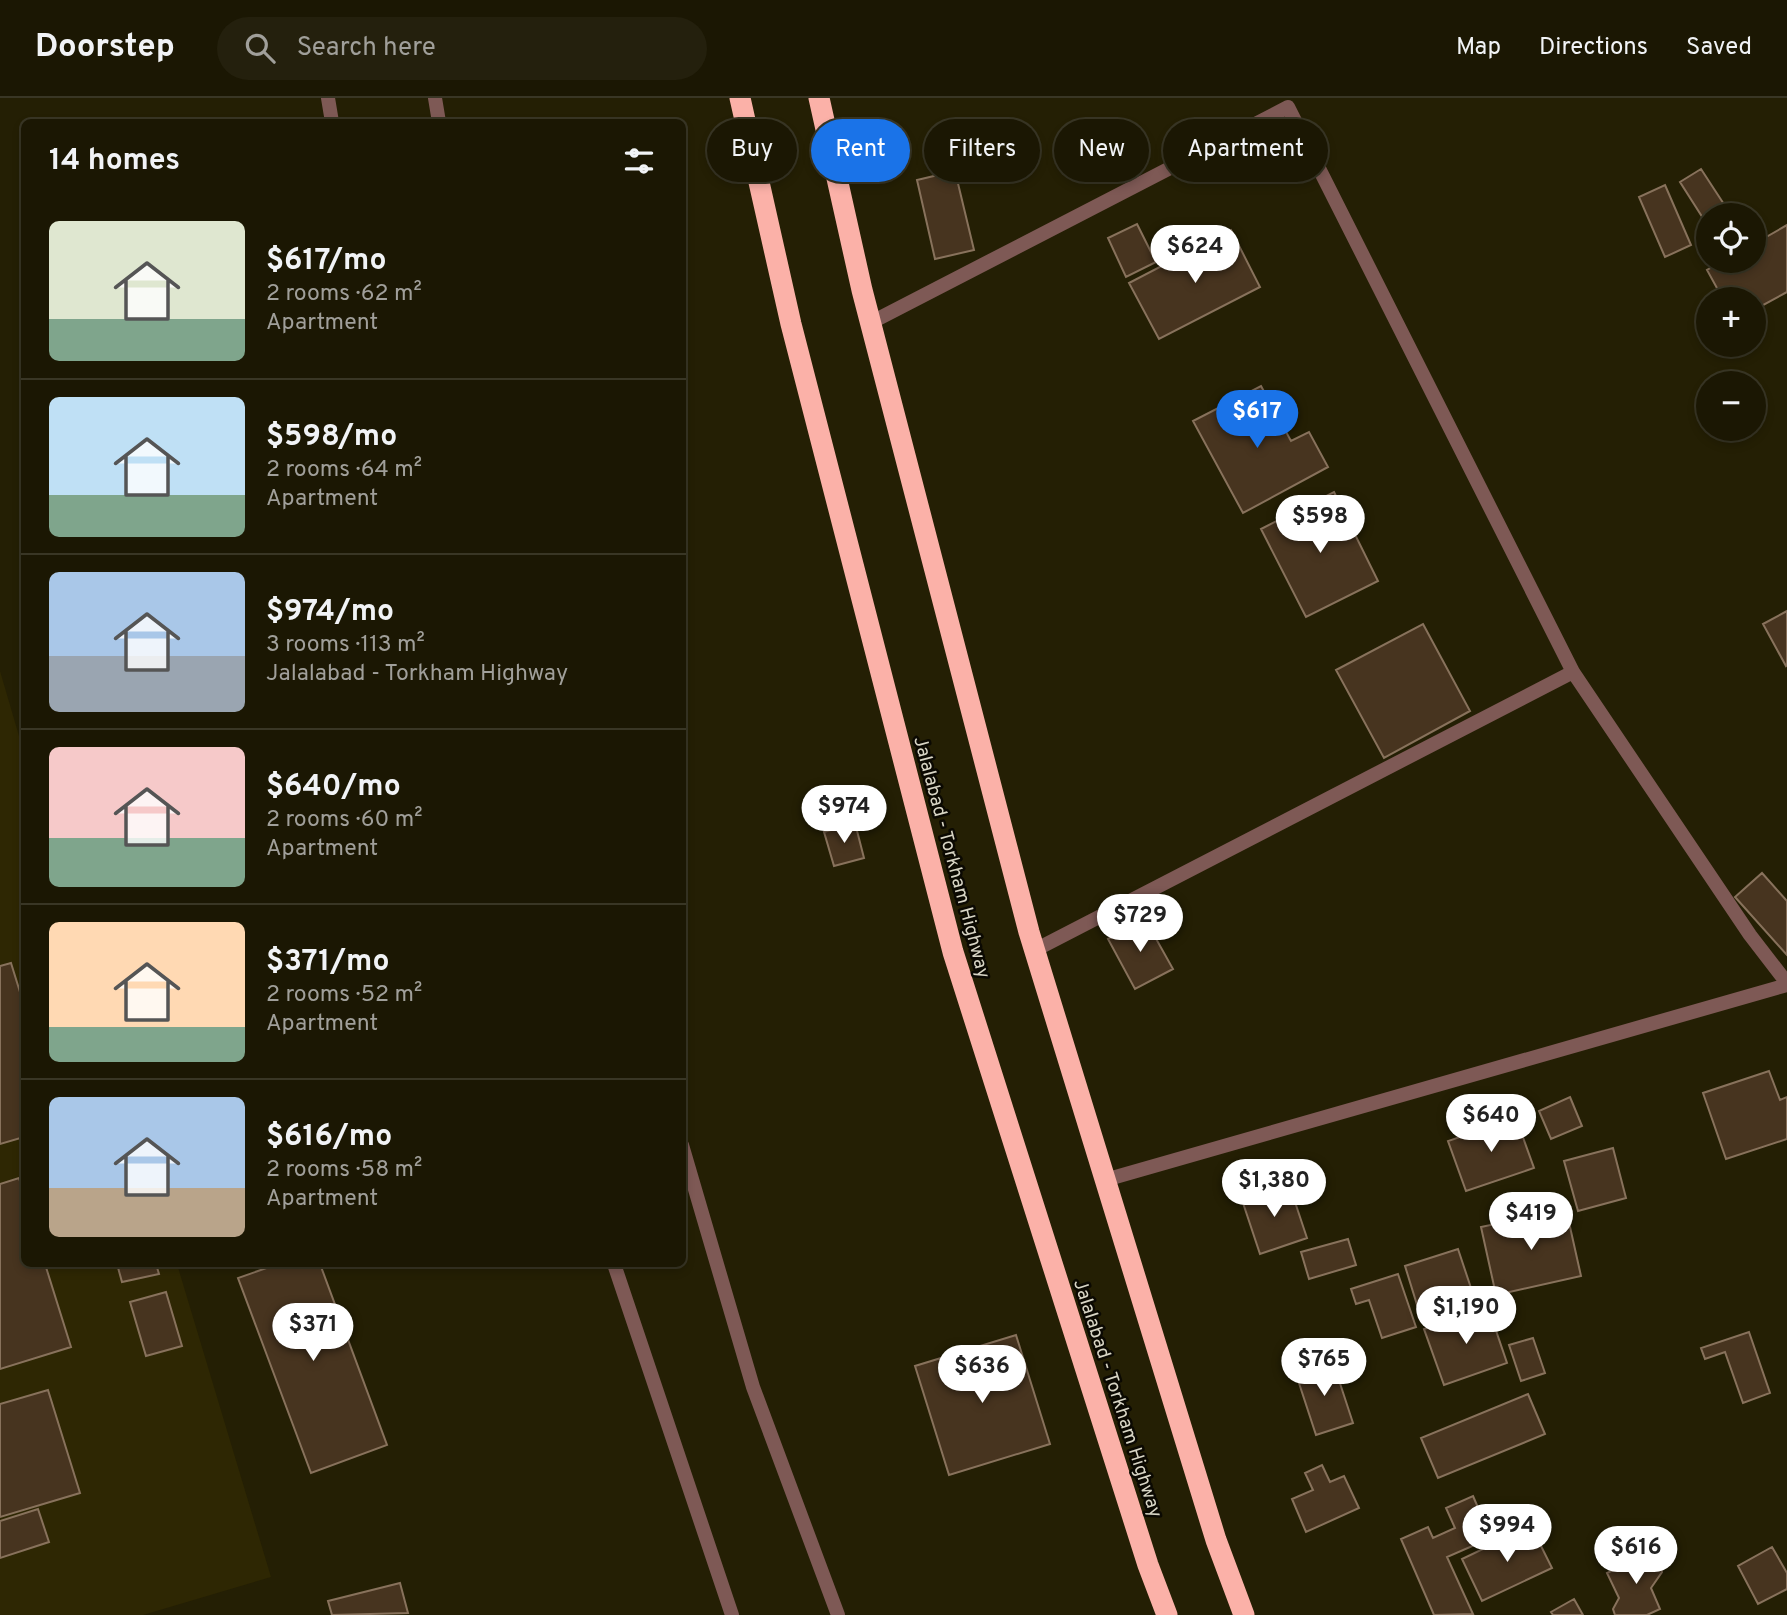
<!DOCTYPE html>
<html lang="en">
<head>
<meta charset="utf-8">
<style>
	body { margin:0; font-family:Overpass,sans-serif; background:#24200d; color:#f1f3f6; height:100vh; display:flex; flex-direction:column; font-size:26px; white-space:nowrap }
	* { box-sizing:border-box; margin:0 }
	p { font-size:23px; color:#a09f9a }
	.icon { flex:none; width:38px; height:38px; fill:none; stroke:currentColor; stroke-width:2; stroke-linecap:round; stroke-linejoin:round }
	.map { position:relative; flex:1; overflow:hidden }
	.drawer { position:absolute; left:21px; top:21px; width:665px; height:1148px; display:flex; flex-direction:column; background:#1b1703; border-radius:10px; box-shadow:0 4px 10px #0003,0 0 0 2px #393625 }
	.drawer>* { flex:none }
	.top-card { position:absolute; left:707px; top:21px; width:665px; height:63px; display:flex; gap:14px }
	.tools { position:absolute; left:1696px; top:105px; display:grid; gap:14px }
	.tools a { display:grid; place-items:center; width:70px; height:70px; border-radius:50%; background:#1b1703; box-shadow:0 4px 10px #0003,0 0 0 2px #393625; font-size:35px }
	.price { position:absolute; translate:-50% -60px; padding:0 16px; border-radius:24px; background:#fff; color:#222; font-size:23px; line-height:46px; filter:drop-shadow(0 2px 4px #0008) }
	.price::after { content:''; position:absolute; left:50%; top:42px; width:21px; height:16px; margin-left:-10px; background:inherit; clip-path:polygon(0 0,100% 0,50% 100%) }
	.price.current { background:#1a73e8; color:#fff }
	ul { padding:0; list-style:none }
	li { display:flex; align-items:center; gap:21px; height:175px; padding:0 28px }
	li+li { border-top:2px solid #393625 }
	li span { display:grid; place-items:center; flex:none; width:196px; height:140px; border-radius:10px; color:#555 }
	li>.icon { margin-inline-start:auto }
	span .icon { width:84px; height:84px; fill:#fffc; stroke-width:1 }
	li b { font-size:30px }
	h2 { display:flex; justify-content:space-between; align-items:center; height:84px; padding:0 28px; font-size:30px }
	.tag { padding:0 24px; border-radius:32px; background:#1b1703; box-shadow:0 4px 10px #0003,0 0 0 2px #393625; font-size:24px; line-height:63px }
	.tag.current { background:#1a73e8; color:#fff }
	header { display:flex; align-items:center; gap:42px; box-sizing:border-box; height:98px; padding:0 35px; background:#1b1703; border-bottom:2px solid #393625 }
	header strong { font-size:33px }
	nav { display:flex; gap:38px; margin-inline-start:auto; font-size:24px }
	.search { width:490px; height:63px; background:#24200d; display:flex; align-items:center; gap:18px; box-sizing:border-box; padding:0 24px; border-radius:38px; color:#a09f9a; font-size:26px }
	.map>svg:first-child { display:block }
	.built { fill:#2e2703 }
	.building { fill:#47341f; stroke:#88725c; stroke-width:2 }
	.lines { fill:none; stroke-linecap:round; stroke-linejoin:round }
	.street { stroke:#7e5955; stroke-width:14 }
	.highway { stroke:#fbb1a8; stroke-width:21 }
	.labels { text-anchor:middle; stroke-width:5; stroke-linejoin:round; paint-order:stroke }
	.street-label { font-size:19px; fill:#d8d5c5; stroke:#0b0902 }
</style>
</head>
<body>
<header>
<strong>Doorstep</strong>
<div class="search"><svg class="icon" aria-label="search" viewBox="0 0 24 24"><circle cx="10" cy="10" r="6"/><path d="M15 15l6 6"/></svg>Search here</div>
<nav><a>Map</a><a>Directions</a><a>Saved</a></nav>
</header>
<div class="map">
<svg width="1787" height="1517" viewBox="0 0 1787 1517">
	<rect width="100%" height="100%" fill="#241f04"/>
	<path class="built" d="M0,573L24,655V1166H177L271,1479L143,1517H0Z"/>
	<path class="building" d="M1701,71L1731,117H1708V128L1680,84Z
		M955,73L974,152L935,161L917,82Z
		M1665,87L1691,147L1665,159L1639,99Z
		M1137,126L1156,164L1126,179L1108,140Z
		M1787,127V194L1754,212V201H1723L1707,172L1723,163H1754V146Z
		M1231,132L1260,189L1159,241L1129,185Z
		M1261,288L1291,343L1309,334L1328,369L1243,415L1193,323Z
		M1334,394L1378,483L1306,519L1261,431Z
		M1787,513V567L1786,568L1763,526Z
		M1423,526L1470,613L1384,660L1336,572Z
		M855,725L864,760L834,768L824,734Z
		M1762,775L1787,803V857L1735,799Z
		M1145,821L1173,871L1135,891L1108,841Z
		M11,865L24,907V1039L0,1046V868Z
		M1769,973L1780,1002L1787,999V1041L1726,1061L1703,995Z
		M1570,999L1582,1028L1551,1041L1539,1013Z
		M1516,1020L1534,1070L1466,1093L1448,1043Z
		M1613,1050L1626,1100L1578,1113L1564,1063Z
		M19,1080L24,1097V1166H45L71,1249L0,1271V1086Z
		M1289,1086L1307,1140L1260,1156L1242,1102Z
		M1566,1111L1581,1178L1496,1197L1481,1129Z
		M1348,1141L1356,1167L1309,1181L1301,1154Z
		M1458,1151L1476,1205L1422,1223L1405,1168Z
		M117,1166H156L159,1176L122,1184Z
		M278,1166H320L387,1347L311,1375L238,1180Z
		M1398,1176L1416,1229L1382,1240L1369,1202L1356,1206L1351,1191Z
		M166,1194L182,1248L146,1258L130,1204Z
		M1488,1209L1507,1265L1444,1287L1424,1231Z
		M1749,1234L1770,1295L1743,1305L1725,1254L1705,1261L1701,1250Z
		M1016,1237L1050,1346L949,1377L915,1268Z
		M1533,1240L1545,1275L1521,1283L1509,1247Z
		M1333,1264L1353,1325L1316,1337L1296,1276Z
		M48,1292L80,1395L0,1419V1306Z
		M1528,1296L1545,1336L1438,1380L1421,1340Z
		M1322,1367L1330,1384L1344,1378L1359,1410L1306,1434L1292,1401L1313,1392L1305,1375Z
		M1473,1398L1479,1412L1488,1409L1500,1436L1447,1459L1473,1516L1434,1517L1401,1441L1428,1429L1433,1440L1455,1430L1446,1410Z
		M38,1411L49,1444L0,1460V1423Z
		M1531,1428L1552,1470L1482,1503L1462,1461Z
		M1772,1449L1787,1475V1491L1758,1506L1738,1468Z
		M1654,1453L1662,1474L1651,1490L1660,1511L1647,1517H1615L1613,1511L1619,1500L1607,1475Z
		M400,1485L408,1515L332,1517L328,1503Z
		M1574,1501L1583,1517H1553L1551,1514Z"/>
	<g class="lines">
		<path class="street" d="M328,0L332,24
			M435,0L439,24
			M870,225L1288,9L1573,574L1750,837L1787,885
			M1035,852L1573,574
			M682,1047L753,1289L838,1517
			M1105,1082L1787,887
			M614,1166L732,1517"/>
		<path class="highway" d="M740,0L791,226L953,854L1148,1467L1167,1517
			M819,0L862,192L1029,834L1216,1442L1244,1517"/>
	</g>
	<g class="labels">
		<g class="street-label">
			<text transform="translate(953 759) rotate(75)" y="7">Jalalabad - Torkham Highway</text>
			<text transform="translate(1119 1300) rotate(72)" y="7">Jalalabad - Torkham Highway</text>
		</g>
	</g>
</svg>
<div class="tools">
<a><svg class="icon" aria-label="locate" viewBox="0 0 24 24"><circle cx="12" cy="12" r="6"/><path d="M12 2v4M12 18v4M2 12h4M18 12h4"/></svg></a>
<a>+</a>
<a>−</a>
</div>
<b class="price" style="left:1195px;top:187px">$624</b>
<b class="price current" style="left:1257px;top:352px">$617</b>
<b class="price" style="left:1320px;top:457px">$598</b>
<b class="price" style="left:844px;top:747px">$974</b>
<b class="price" style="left:1140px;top:856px">$729</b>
<b class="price" style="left:1491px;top:1056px">$640</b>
<b class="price" style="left:1274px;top:1121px">$1,380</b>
<b class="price" style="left:1531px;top:1154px">$419</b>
<b class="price" style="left:1466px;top:1248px">$1,190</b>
<b class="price" style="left:313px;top:1265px">$371</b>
<b class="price" style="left:1324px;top:1300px">$765</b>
<b class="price" style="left:982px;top:1307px">$636</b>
<b class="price" style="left:1507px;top:1466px">$994</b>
<b class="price" style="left:1636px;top:1488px">$616</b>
<div class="top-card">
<a class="tag">Buy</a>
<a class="tag current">Rent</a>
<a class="tag">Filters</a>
<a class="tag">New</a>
<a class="tag">Apartment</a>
</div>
<section class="drawer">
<h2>14 homes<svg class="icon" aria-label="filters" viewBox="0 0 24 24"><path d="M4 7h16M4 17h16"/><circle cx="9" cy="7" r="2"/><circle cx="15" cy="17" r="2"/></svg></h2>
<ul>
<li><span style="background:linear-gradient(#dfe7d0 70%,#7fa58c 0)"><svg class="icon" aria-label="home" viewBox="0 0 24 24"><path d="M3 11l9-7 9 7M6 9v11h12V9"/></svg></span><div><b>$617/mo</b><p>2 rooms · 62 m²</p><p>Apartment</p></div></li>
<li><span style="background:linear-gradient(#bfe0f5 70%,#7fa58c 0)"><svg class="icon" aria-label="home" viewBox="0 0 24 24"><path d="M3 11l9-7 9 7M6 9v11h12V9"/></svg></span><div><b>$598/mo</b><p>2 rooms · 64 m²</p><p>Apartment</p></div></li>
<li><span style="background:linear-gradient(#a9c7e8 60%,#9aa5b1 0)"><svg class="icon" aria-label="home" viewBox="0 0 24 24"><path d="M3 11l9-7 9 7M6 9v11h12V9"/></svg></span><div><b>$974/mo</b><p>3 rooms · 113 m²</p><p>Jalalabad - Torkham Highway</p></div></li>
<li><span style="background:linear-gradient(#f6c9c9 65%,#7fa58c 0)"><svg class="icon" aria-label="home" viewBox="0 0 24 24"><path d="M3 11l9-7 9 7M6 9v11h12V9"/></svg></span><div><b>$640/mo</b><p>2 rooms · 60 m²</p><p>Apartment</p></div></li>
<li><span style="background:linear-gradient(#ffd9b3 75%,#7fa58c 0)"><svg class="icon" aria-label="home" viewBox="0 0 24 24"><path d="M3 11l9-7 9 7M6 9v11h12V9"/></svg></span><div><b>$371/mo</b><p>2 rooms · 52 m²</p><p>Apartment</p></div></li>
<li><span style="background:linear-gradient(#a9c7e8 65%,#b9a48a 0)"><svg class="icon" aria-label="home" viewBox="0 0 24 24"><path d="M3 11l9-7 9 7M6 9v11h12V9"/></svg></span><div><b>$616/mo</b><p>2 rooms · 58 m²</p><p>Apartment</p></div></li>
</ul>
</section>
</div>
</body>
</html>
